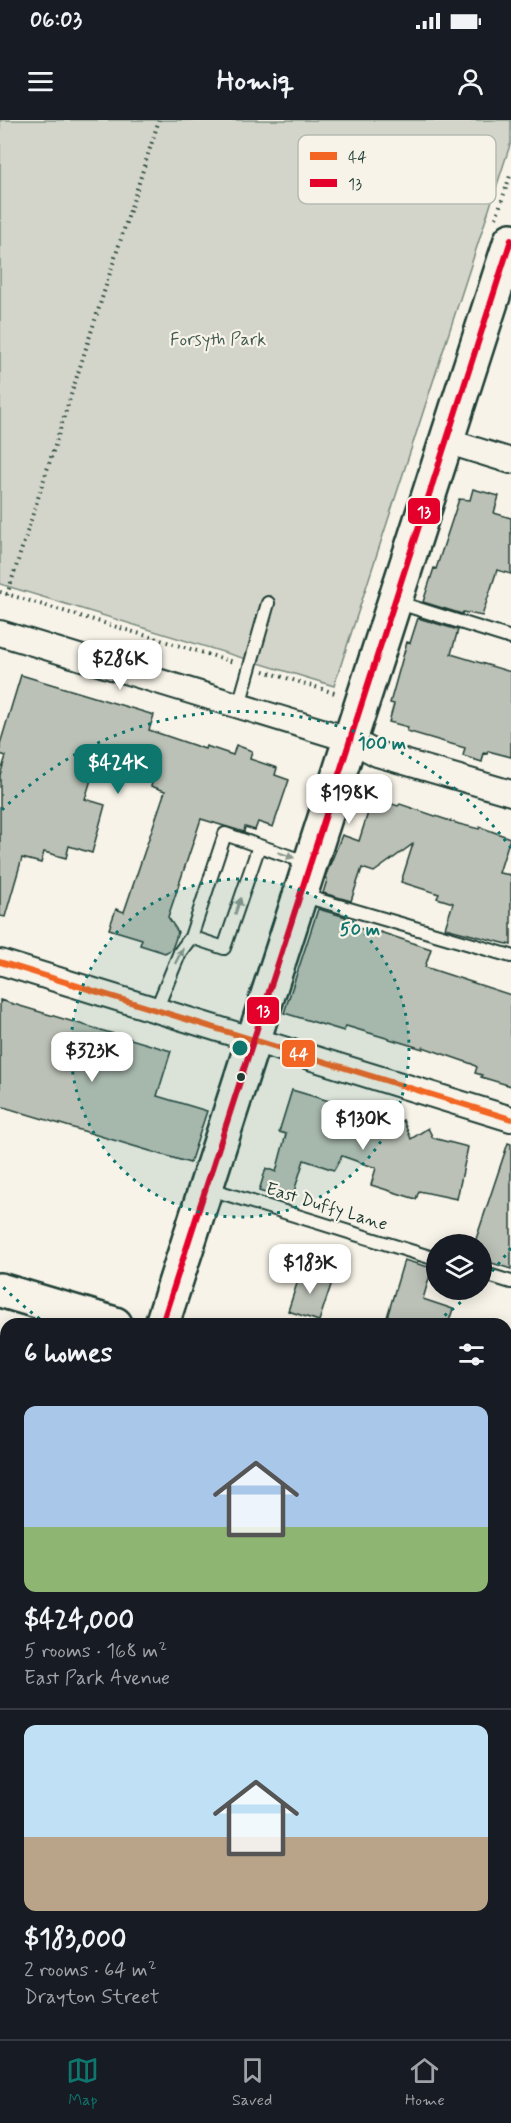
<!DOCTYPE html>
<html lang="en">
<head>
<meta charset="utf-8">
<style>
	body { margin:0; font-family:Mynerve,sans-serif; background:#20242c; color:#f1f3f6; height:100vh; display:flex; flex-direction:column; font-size:22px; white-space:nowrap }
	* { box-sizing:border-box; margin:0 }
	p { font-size:20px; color:#9ea1a6 }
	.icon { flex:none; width:33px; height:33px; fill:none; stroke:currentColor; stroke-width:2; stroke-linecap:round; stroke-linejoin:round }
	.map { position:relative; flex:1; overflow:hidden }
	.panel { position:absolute; left:0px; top:1198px; width:512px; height:722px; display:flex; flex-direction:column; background:#171b24; border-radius:18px 18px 0 0; box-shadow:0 3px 15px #0003 }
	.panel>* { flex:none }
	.fabs { position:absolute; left:426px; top:1114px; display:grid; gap:12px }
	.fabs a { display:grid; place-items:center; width:66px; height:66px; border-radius:50%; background:#171b24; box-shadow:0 3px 15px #0003; font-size:30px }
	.price { position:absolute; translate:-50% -51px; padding:0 14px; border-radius:12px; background:#fff; color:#222; font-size:20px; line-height:39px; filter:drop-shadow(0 2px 3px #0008) }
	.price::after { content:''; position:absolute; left:50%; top:36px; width:18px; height:14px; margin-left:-9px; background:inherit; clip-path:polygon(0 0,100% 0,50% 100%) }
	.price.active { background:#0f766e; color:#fff }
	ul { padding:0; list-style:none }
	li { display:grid; align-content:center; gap:12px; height:318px; padding:0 24px }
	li+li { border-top:2px solid #363941 }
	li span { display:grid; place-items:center; height:186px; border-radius:12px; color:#555 }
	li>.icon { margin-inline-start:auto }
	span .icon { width:108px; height:108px; fill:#fffc; stroke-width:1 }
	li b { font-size:26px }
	h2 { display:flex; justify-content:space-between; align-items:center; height:72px; padding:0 24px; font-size:26px }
	.status { display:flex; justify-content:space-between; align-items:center; height:42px; padding:0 30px; background:#171b24; direction:ltr }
	.status svg { height:16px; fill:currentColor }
	header { display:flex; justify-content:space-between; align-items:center; height:78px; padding:0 24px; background:#171b24; font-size:27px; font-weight:800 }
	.dock { display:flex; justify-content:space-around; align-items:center; height:84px; border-top:2px solid #363941; background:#171b24; font-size:16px; color:#9ea1a6 }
	.dock a { display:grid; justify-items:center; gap:3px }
	.dock .active { color:#0f766e }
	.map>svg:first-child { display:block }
	.green { fill:#d3d5ca; stroke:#79897f; stroke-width:1.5 }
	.building { fill:#bbc1b6; stroke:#1f3d34; stroke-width:1.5 }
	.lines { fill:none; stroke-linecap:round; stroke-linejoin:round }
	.service-casing { stroke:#1f3d34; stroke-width:16 }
	.minor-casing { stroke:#1f3d34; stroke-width:28 }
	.secondary-casing { stroke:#1f3d34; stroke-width:38 }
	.path { stroke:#1f3d34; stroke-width:4; stroke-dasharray:1.5 4.5; stroke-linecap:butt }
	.service { stroke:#f7f3e8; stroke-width:12 }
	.minor { stroke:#f7f3e8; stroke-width:24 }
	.secondary { stroke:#f7f3e8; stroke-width:33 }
	.bus-1-casing { stroke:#f7f3e8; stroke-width:10 }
	.bus-2-casing { stroke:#f7f3e8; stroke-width:10 }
	.bus-1 { stroke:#f26522; stroke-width:6 }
	.bus-2 { stroke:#e4002b; stroke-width:6 }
	.oneway { fill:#8b988e }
	.ring { fill:none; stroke:#0f766e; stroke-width:3; stroke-dasharray:3 6 }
	.bus-dot { fill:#1f3d34; stroke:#f7f3e8; stroke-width:2 }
	.labels { text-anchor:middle; stroke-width:4.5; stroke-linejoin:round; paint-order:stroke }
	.park-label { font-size:18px; fill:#435b52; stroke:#f7f3e8 }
	.street-label { font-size:18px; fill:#1f3d34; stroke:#f7f3e8 }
	.key { fill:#f7f3e8; stroke:#b6bcb2; stroke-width:1.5 }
	.key-label { font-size:16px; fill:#1f3d34 }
	.centre { fill:#0f766e; stroke:#f7f3e8; stroke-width:3 }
	.ring-label { font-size:18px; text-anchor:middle; font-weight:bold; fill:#0f766e; stroke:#f7f3e8; stroke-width:4.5; stroke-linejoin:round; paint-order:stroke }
	.line-badge { stroke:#f7f3e8; stroke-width:2 }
	.badge-label { font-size:16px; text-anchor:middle; font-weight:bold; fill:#fff }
</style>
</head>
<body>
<div class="status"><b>06:03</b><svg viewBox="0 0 49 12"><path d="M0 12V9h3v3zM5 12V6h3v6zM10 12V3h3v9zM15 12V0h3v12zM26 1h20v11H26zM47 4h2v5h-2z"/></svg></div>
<header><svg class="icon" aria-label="menu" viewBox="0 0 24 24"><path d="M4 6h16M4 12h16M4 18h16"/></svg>Homiq<svg class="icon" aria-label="person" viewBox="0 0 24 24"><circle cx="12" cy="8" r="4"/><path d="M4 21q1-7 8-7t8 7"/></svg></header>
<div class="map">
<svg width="511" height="1919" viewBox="0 0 511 1919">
	<rect width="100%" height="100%" fill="#f7f3e8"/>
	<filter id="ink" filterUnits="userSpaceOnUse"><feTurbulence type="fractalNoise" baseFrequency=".0167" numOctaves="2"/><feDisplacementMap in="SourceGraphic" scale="12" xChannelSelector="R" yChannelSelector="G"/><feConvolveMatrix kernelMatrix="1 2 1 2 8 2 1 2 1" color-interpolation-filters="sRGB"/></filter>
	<g filter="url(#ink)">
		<path class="green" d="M0,0H511V22L334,566L0,464Z
			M0,1536L6,1539V1558L0,1572Z"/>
		<path class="building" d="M473,369L499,376L494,393L511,398V454L497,450L482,496L463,492L462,494L423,482L434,448L436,449L459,379L470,380Z
			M418,498L458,510L451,534L511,552V637L488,631L487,634L484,633L482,642L463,636L465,628L407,611L408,607L389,602L394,584L390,583L407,522L410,523Z
			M21,555L154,595L149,610L205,629L206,626L233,635L236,625L252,631L250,639L277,648L275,655L289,660L273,707L258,702L255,710L245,707L244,712L201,699L168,797L178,812L172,829L165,833L140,825L142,819L109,809L116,789L124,792L165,671L151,666L156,652L99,634L85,679L105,685L92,733L69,726L66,738L44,732L41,743L22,738L5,797L0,796V655L6,636L0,634V624Z
			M376,679L398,686L400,684L459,704L479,709L480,707L510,718L499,753L511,755V825L445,808L453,783L437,778L439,774L401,762L413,724L374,752L362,748L351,781L323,773L327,760L325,757L342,715L359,721L372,680L375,682Z
			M318,789L346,797L344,803L379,815L380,812L431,829L425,847L511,875V966L481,957L482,955L475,953L477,947L472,944L423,927V929L346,906L344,911L284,893Z
			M0,880L171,931L157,976L207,991L190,1043L0,986Z
			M292,970L336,983L348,988L352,995L389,1008L390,1005L394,1006L403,1000L411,1019L428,1008L433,1018L468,1027L457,1079L419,1071L416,1079L371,1065L376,1048L342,1036L334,1050L304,1040L291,1081L259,1071L266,1048L276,1052L286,1014L279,1012Z
			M508,1023L511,1024V1149L482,1140V1125H474Z
			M404,1140L432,1148L423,1179L453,1189L448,1204H385Z
			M302,1148L333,1159L319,1201L288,1191Z"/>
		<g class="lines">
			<g class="service-casing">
				<path id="service" d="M396,482L511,518
					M239,585L268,483
					M301,775L511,836
					M191,817L224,828L259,726
					M156,890L180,832L191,817L225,714L308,743
					M207,1068L436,1139
					M482,1153L511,1162
					M39,1204L45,1184
					M0,1326L6,1307
					M0,1367L6,1369
					M506,1485L511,1487
					M0,1644L6,1646
					M506,1800L511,1802
					M260,1919L262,1914"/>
			</g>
			<g class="minor-casing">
				<path id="minor" d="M446,321L511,341
					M0,513L351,620L377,634L511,673
					M0,842L511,999
					M0,1800L6,1802
					M355,1914L371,1919"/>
			</g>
			<g class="secondary-casing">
				<path id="secondary" d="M0,1170L115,1204
					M162,1204L511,120
					M506,1326L511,1328
					M506,1378L511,1358
					M0,1491L6,1493
					M506,1648L511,1650
					M0,1714L6,1694
					M340,1919L342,1914"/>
			</g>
			<path class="path" d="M496,98L511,53
				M0,472L234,542
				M7,475L159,0
				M264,551L338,574"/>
			<use href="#service" class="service"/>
			<use href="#minor" class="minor"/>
			<use href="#secondary" class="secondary"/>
			<g class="bus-1-casing">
				<path id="bus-1" d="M0,842L511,999"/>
			</g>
			<g class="bus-2-casing">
				<path id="bus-2" d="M162,1204L511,120"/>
			</g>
			<use href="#bus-1" class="bus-1"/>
			<use href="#bus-2" class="bus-2"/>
		</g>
		<defs><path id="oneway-solid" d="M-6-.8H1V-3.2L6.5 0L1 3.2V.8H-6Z" transform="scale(1.5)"/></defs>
		<g class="oneway">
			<use href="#oneway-solid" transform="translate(286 735) rotate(19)"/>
			<use href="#oneway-solid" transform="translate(238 786) rotate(-71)"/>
			<use href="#oneway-solid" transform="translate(179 836) rotate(-63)"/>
		</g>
	</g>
	<circle cx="240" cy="928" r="169" fill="#0f766e" fill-opacity=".12"/>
	<g class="ring">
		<circle cx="240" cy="928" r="169"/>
		<path d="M511 1128A337 337 0 0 1 482 1162M474 1170A337 337 0 0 1 433 1204M47 1204A337 337 0 0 1 2 1166M2 690A337 337 0 0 1 511 728"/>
	</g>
	<circle class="bus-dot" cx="241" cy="957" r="5"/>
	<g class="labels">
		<g class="park-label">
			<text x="218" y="225">Forsyth Park</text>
		</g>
		<g class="street-label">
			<text transform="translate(327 1086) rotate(17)" y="6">East Duffy Lane</text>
		</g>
	</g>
	<rect x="298" y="15" width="198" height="69" rx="9" class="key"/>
	<rect x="310" y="32" width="27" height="8" fill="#f26522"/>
	<rect x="310" y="59" width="27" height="8" fill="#e4002b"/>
	<g class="key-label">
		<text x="348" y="42">44</text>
		<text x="348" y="69">13</text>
	</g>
	<circle cx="240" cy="928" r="9" class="centre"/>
	<g class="ring-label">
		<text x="382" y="629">100 m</text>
		<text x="360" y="815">50 m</text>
	</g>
	<g class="line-badge">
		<rect x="407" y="377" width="34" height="28" rx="6" fill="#e4002b"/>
		<rect x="246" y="876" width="34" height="29" rx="6" fill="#e4002b"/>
		<rect x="281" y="919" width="35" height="29" rx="6" fill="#f26522"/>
	</g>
	<g class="badge-label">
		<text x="424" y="397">13</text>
		<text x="263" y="896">13</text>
		<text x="299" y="939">44</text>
	</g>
</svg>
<div class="fabs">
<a><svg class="icon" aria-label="layers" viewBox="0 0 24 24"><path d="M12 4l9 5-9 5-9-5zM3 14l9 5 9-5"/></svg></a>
</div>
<b class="price" style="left:120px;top:571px">$286K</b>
<b class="price active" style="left:118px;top:675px">$424K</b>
<b class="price" style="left:349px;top:705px">$198K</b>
<b class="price" style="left:92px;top:963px">$323K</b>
<b class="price" style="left:363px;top:1031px">$130K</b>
<b class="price" style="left:310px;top:1175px">$183K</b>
<section class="panel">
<h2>6 homes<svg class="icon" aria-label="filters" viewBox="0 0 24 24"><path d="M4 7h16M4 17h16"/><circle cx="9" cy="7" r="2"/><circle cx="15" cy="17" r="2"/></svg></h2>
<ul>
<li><span style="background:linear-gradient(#a9c7e8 65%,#8fb573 0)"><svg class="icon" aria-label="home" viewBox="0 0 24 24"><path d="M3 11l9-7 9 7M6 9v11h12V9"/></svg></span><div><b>$424,000</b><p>5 rooms · 168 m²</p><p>East Park Avenue</p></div></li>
<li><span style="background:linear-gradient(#bfe0f5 60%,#b9a48a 0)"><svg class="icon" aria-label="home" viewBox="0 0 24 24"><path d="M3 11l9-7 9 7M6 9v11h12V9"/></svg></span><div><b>$183,000</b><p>2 rooms · 64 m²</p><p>Drayton Street</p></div></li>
</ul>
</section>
</div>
<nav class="dock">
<a class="active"><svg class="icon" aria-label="map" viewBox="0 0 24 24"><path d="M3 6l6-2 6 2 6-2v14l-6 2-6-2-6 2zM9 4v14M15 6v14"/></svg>Map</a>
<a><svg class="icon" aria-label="saved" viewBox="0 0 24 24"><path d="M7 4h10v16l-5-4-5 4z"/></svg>Saved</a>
<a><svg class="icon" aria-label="home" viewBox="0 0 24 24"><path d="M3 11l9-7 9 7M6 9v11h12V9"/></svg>Home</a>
</nav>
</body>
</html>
